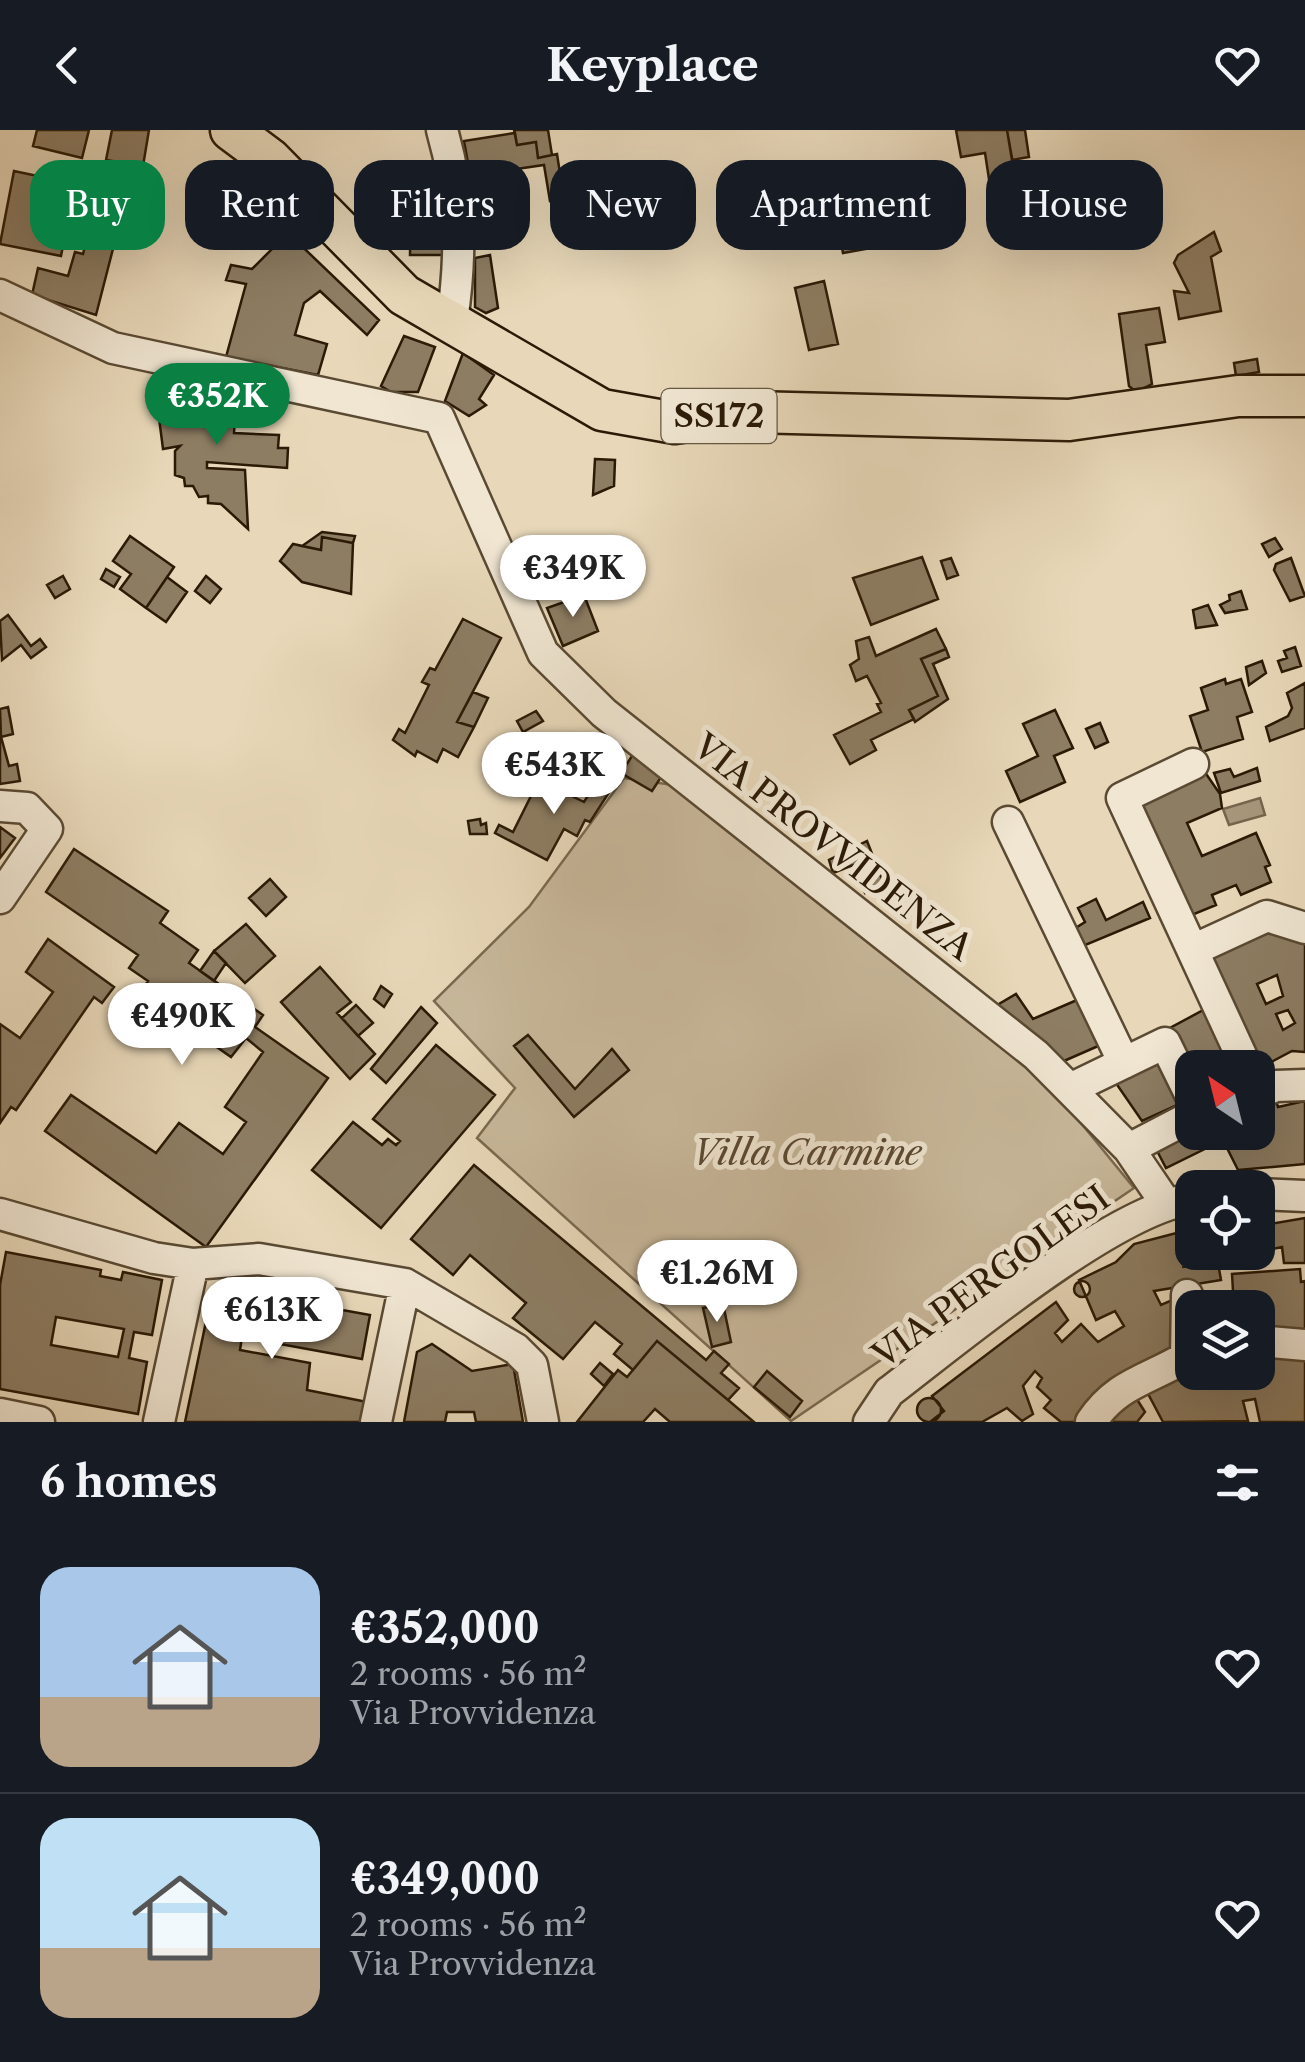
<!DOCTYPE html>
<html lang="en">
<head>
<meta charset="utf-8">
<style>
	body { margin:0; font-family:"Libre Caslon Text",serif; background:#242831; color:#f1f3f6; height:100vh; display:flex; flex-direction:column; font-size:38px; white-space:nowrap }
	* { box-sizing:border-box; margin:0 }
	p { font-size:32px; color:#9ea1a6 }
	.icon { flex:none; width:55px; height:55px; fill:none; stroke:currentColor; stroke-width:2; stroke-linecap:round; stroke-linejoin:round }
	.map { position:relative; height:1292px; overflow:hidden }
	.side { display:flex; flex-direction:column; background:#171b24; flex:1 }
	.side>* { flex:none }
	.guide { position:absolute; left:30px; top:30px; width:1245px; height:90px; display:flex; gap:20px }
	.needle { width:65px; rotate:325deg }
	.tools { position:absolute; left:1175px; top:920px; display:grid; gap:20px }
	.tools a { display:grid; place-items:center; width:100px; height:100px; border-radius:20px; background:#171b24; box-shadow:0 10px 40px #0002; font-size:50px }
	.price { position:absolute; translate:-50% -85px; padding:0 22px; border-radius:35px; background:#fff; color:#222; font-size:32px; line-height:65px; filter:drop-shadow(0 2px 5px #0008) }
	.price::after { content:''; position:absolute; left:50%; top:60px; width:30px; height:22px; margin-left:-15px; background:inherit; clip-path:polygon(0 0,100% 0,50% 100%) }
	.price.current { background:#0b8043; color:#fff }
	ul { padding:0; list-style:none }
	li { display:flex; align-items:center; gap:30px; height:250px; padding:0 40px }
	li+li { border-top:2px solid #363941 }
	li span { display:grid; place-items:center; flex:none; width:280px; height:200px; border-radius:30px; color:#555 }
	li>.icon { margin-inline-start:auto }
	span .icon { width:120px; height:120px; fill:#fffc; stroke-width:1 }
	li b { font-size:42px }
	h2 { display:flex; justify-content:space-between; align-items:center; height:120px; padding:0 40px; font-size:42px }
	.chip { padding:0 35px; border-radius:30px; background:#171b24; box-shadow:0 10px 40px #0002; font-size:35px; line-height:90px }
	.chip.current { background:#0b8043; color:#fff }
	header { display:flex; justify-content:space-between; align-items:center; height:130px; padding:0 40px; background:#171b24; font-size:45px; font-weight:700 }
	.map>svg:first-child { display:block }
	.green { fill:#c8b89b; stroke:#7a6950; stroke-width:2.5 }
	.water { fill:#a8977c; stroke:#76654d; stroke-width:2.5 }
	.building { fill:#8d7d63; stroke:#2b1a06; stroke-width:2.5; fill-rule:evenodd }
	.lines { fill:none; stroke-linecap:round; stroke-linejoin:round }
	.minor-casing { stroke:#5a4a33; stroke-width:35 }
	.major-casing { stroke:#2b1a06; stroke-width:45 }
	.minor { stroke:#f0e6d2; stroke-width:30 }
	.major { stroke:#e8d8b9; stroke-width:40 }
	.labels { text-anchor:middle; stroke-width:10; stroke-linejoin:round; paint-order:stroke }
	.shield { fill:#f0e6d2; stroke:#665743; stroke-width:2.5 }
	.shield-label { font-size:32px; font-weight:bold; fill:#2b1a06 }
	.street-label { font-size:35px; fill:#2b1a06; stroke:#f0e6d2 }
	.park-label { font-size:35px; font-style:italic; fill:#5a4933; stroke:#f0e6d2 }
</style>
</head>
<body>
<header><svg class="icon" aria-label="back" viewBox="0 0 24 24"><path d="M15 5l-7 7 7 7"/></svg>Keyplace<svg class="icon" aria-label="heart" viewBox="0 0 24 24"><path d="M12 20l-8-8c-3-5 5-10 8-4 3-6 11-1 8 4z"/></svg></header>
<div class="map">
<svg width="1305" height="1292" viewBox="0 0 1305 1292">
	<rect width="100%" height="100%" fill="#e8d8b9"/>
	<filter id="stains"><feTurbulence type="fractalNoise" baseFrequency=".002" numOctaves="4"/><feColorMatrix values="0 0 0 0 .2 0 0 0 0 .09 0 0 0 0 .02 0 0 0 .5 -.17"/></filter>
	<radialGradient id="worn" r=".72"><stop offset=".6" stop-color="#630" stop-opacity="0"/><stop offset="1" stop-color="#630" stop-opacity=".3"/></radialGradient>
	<path class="green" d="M624,648L673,655L1027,927L1134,1058L791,1291L477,1008L515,958L434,871L529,777Z"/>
	<path class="water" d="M1260,668L1265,685L1229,695L1223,679Z"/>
	<path class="building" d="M37,0H89L82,28L33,16Z
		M112,0H149L143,36L106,30Z
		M514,0H548L552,25L538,28L536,12L517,15Z
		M956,0H1007L1015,45L989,49L985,23L961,27Z
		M1007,0H1025L1029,27L1012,30Z
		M515,3L517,15L536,12L538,28L557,24L564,69L550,71L544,35L503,41L509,60L474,67L464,11Z
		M405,32L438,33V64H451V125H410L411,65H404Z
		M14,41L75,54L61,126L0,114Z
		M509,60L511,71L476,78L474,67Z
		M99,62L135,71L124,113L115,111L96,185L32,165L38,138L68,146L75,122L83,124Z
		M867,97L871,118L843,123L839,102Z
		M1214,102L1221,121L1211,127L1221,181L1179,189L1174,161L1189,163L1174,133L1178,125Z
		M288,103L379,190L367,205L320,161L304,173L295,205L327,214L318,245L226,227L246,154L226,150L231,135L252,139Z
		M490,125L498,178L486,183L475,177V128Z
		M824,151L838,214L809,220L795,158Z
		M1159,178L1165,212L1146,215L1152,254L1136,262L1129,256L1119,184Z
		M404,206L435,217L418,262H391L381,256Z
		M463,223L494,245L479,269L486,275L469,286L445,271Z
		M1257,229L1259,242L1236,246L1234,233Z
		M204,253L237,255L234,303L279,305L278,318H288L287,338L207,332V338L245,340L248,399L221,374L208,373V366L199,367L193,356H185L184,348L175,345V321L180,316L163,319L158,280L202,275Z
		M595,329L615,330L614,356L593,365Z
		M322,402L355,406L353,413L322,407L321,420L302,416Z
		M130,406L174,437L146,478L120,459L131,444L113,431Z
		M322,407L353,413L351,464L302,452L280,431L293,414L321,420Z
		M1275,408L1282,419L1269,427L1262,414Z
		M922,427L938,469L871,495L853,448Z
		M951,428L958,445L947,449L941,431Z
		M1291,428L1305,466L1290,471L1274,440L1276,434Z
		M106,439L120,447L114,457L101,449Z
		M63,446L70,459L55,468L47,455Z
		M206,446L221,459L210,473L195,461Z
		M167,447L187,462L166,492L146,478Z
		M1241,461L1247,479L1225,483L1220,475L1230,470L1229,465Z
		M584,465L598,501L563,516L547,478Z
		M1208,475L1217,495L1196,498L1193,480Z
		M8,485L31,516L40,509L46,517L31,528L21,515L2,530L0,491Z
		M463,489L501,508L457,592L474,597L458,627L443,619L437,632L417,621L415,626L393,610L399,599L405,603L429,555L422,552L430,538L435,540Z
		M936,499L946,519L921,529L938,566L909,580L914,589L871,610L876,620L850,634L834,605L881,582L877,574L881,573L867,546L856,551L850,535L859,529L856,511L869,507L876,526Z
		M1295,517L1301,536L1282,542L1278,531L1287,528L1284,521Z
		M946,519L949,527L933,534L948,569L915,592L909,580L938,566L921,529Z
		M1262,531L1266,543L1249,555L1246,537Z
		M1225,549L1226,554L1241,549L1252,582L1237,587L1243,609L1202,622L1190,586L1208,580L1201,558Z
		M1305,553V598L1270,611L1266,597L1288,586L1292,578L1287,563Z
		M473,562L488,568L474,597L457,592Z
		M8,577L13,604L1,607L0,579Z
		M1055,580L1073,618L1054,626L1065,652L1020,672L1006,641L1038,626L1023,594Z
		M536,581L543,591L523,602L517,591Z
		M1100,593L1108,612L1095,618L1086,599Z
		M0,603L9,636L17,634L20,651L0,654Z
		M552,619L573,628L565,645L544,636Z
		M634,623L665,641L652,661L621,643Z
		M1202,638L1220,664L1222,678L1187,693L1202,726L1256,703L1270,735L1265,737L1271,752L1241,765L1236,755L1212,765L1216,775L1187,787L1134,672Z
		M1257,638L1260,651L1221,663L1214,643L1230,639L1234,647Z
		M601,645L615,653L590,692L585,690L577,706L564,699L547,730L495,703L499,695L513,702L539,650L584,672Z
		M480,689L481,695L486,693L487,704H470L468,691Z
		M0,697L15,708L0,728Z
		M867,711L884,754L865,763L853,735L833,743L829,730Z
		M74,719L168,781L160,793L198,820L189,833L263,885L255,897L328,948L206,1117L45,1001L71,965L156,1023L179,993L223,1024L246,992L225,977L263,922L246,908L231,927L140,863L148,851L129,838L138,825L46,762Z
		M270,749L286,767L266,786L249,768Z
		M1096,769L1106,790L1143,772L1150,788L1083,816L1074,799L1085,792L1078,778Z
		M246,794L275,826L245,853L214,821Z
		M1270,802L1305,811V922L1292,921L1258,939L1206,830ZM1277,845L1283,866L1266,874L1257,854ZM1288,880L1295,893L1283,900L1276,884Z
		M48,809L114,857L102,873L94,867L16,980L11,977L0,993V894L20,908L53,862L26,842Z
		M214,821L226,833L214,851L200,841Z
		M320,837L351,872L337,883L375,924L350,949L281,872Z
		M381,856L392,864L384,877L374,869Z
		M1016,864L1033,889L1084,867L1105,913L1064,931L994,877Z
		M356,875L373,893L358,906L342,888Z
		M421,877L437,893L386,953L371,939Z
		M1207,878L1234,938H1192L1168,899Z
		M528,905L575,959L612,919L629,940L574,987L514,916Z
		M436,915L495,965L381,1098L312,1040L353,992L382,1015L388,1009L396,1015L400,1011L373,989Z
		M1160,922L1184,972L1142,991L1111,946Z
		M1275,968L1278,977L1305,971V1034L1238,1040L1219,1002H1258V973Z
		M1192,1002H1219L1223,1010L1166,1038L1154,1015Z
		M474,1035L706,1230L714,1221L729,1234L721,1243L739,1258L728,1270L657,1211L633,1240L614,1224L622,1214L595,1192L563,1229L513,1188L526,1173L470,1125L453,1145L411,1109Z
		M1305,1088V1133H1284L1282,1117L1258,1122V1128L1182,1137L1218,1133L1221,1150L1154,1161L1161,1175L1177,1168L1182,1216L1083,1292H1061L1044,1278L1051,1270L1037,1257L1042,1248L1035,1241L1023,1256L1033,1284L1022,1291L1007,1278L982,1292H930L944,1281L932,1266L1056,1172L1068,1190L1055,1203L1062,1212L1081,1194L1098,1212L1124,1196L1115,1181L1096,1190L1079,1150L1116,1132L1134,1114L1188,1100V1093L1192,1092V1122H1258V1096Z
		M6,1122L101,1140L100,1146L121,1150L123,1142L162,1150L152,1205L134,1202L129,1228L147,1232L138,1284L0,1259V1155ZM56,1187L124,1199L118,1227L51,1215Z
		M1300,1139L1301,1152L1305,1151V1210L1258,1204V1178H1234L1232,1144Z
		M1074 1159a8 8 0 1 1 16 0a8 8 0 1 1-16 0Z
		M212,1163L248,1169L249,1163L370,1185L362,1229L242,1207L240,1220L310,1233L307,1260L367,1272L363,1292H185Z
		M1193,1166H1219V1178H1192V1242H1211V1251L1254,1244L1258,1220L1305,1222V1292H1260L1255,1269L1243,1271L1248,1291L1163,1292L1145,1258L1184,1238L1186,1246L1192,1245Z
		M723,1174L731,1212L712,1217L703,1178Z
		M657,1211L728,1270L754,1292H670L655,1279L643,1292H577L618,1240L627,1247Z
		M432,1214L472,1241L513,1234L523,1292H476L474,1282H447L445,1292H404L417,1222Z
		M600,1233L613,1244L604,1256L591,1244Z
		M767,1241L802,1271L790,1287L754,1257Z
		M1131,1260L1145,1282L1137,1292H1095Z
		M917 1280a12 12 0 1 1 24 0a12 12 0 1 1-24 0Z"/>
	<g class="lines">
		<g class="minor-casing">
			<path id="minor" d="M442,0C461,66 462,123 452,191
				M0,165L113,218L439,288L543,523L604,583L1036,925L1129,1019L1165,1072
				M1193,634L1122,668L1247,938
				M0,676L27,678L47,699L0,768
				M1008,692L1124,933
				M1193,820L1267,786L1305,798
				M1070,959L1165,913L1192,968
				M1258,963L1276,956L1305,955
				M1129,1019L1192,986
				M1258,1064L1305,1066
				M0,1084L154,1128L193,1134L259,1129L405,1154L516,1219L532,1235L543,1292
				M1258,1211L1305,1215
				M0,1284L39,1292
				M159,1292L193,1134
				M376,1292L405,1154
				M869,1292L889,1262C957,1210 1114,1079 1192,1069
				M1091,1292C1117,1253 1148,1250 1186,1227L1187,1165"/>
		</g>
		<g class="major-casing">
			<path id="major" d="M231,0L270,29L404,165L602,280L675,293L748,282L1069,290L1238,266H1305"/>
		</g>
		<use href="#minor" class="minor"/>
		<use href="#major" class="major"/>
	</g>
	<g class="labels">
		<rect class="shield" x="661.5" y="259" width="115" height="54" rx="8"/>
		<g class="shield-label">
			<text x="719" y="297">SS172</text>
		</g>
		<g class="street-label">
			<text transform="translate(833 717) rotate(38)" y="12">VIA PROVVIDENZA</text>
			<text transform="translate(991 1147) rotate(-36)" y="12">VIA PERGOLESI</text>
		</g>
		<g class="park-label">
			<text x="807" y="1035">Villa Carmine</text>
		</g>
	</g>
	<rect width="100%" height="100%" filter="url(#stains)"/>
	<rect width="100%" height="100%" fill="url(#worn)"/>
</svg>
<div class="tools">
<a><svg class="needle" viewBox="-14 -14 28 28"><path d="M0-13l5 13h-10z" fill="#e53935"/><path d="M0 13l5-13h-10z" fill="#9ea1a6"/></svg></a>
<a><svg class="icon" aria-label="locate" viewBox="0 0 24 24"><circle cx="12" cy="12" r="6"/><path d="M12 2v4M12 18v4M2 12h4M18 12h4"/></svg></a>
<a><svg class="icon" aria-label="layers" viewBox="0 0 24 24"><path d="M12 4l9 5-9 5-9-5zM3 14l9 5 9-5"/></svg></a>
</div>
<b class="price current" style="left:217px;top:318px">€352K</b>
<b class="price" style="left:573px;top:490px">€349K</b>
<b class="price" style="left:554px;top:687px">€543K</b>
<b class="price" style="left:182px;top:938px">€490K</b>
<b class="price" style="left:717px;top:1195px">€1.26M</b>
<b class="price" style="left:272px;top:1232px">€613K</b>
<div class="guide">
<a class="chip current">Buy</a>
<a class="chip">Rent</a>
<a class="chip">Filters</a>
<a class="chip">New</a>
<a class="chip">Apartment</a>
<a class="chip">House</a>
</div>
</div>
<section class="side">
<h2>6 homes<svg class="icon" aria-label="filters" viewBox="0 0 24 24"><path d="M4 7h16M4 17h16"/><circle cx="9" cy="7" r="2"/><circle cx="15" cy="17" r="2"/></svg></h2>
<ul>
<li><span style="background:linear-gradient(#a9c7e8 65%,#b9a48a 0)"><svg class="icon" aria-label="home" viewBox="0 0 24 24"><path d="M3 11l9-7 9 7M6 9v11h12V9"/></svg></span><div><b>€352,000</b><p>2 rooms · 56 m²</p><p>Via Provvidenza</p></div><svg class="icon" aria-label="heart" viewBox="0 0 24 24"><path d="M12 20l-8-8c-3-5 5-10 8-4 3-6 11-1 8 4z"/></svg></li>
<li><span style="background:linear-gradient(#bfe0f5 65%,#b9a48a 0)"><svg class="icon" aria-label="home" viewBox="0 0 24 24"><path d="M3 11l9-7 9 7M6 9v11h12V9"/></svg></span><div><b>€349,000</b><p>2 rooms · 56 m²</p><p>Via Provvidenza</p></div><svg class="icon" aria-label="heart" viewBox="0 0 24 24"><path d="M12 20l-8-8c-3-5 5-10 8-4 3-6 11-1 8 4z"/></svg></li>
</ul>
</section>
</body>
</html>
